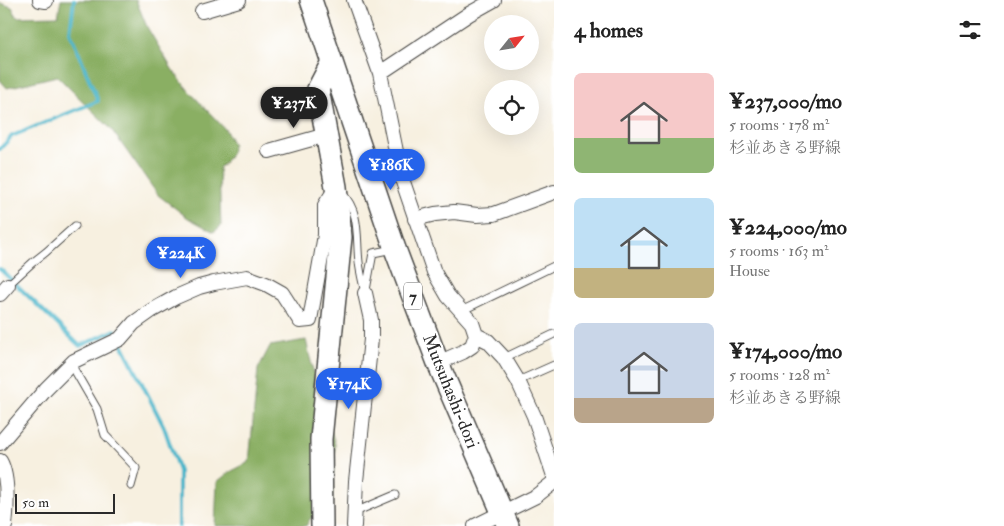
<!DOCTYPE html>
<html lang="en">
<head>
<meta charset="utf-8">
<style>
	body { margin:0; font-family:"IM FELL Double Pica","Noto Serif JP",serif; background:#f6f6f6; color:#222; height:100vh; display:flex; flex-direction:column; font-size:19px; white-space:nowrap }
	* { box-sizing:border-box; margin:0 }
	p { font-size:16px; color:#767676 }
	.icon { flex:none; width:28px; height:28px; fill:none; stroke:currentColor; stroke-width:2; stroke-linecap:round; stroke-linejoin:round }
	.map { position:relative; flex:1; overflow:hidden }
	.drawer { display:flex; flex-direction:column; background:#fff; width:450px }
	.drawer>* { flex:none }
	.needle { width:32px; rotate:60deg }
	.tools { position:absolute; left:484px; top:15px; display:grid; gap:10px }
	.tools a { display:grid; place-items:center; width:55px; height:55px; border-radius:50%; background:#fff; box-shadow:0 5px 20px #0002; font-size:25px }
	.scale { position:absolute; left:15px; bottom:12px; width:100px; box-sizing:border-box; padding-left:5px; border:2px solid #2b2b2b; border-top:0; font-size:14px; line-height:18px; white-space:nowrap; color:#2b2b2b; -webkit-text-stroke:4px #fff; paint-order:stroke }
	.price { position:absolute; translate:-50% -42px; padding:0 11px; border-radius:18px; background:#2563eb; color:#fff; font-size:16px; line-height:32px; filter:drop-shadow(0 1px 2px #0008) }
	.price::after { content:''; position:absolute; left:50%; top:30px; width:15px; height:11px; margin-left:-8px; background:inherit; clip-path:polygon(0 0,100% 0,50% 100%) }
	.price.active { background:#222; color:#fff }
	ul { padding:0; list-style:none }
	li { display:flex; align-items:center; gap:15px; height:125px; padding:0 20px }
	li span { display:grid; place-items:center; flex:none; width:140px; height:100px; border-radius:8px; color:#555 }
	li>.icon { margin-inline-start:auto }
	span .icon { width:60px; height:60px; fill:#fffc; stroke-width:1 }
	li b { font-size:21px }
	h2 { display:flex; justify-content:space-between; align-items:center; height:60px; padding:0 20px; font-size:21px }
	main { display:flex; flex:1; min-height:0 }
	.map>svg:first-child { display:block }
	.forest { fill:#8aaf64; stroke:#5a6d48 }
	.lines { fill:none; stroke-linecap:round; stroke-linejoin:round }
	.stream { stroke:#4cb6ca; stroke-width:4 }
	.lane-casing { stroke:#4a4946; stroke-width:9 }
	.street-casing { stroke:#4a4946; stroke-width:16 }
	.primary-casing { stroke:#4a4946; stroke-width:24 }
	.lane { stroke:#fff; stroke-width:7 }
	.street { stroke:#fff; stroke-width:14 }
	.primary { stroke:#fff; stroke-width:21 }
	.labels { text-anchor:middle; stroke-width:4; stroke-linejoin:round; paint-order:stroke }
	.shield { fill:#fff; stroke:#6b6b6b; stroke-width:1 }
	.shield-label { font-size:16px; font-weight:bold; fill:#2b2b2b }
	.street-label { font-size:18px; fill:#2b2b2b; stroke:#fff }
</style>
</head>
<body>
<main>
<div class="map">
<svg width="554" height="526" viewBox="0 0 554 526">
	<rect width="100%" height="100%" fill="#fff"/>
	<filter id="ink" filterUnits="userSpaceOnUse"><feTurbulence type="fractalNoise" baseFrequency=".02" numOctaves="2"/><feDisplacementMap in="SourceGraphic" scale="10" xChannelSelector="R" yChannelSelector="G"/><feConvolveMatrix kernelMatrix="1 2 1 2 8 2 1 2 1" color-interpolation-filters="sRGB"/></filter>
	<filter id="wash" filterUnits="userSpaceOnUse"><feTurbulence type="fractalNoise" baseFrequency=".0096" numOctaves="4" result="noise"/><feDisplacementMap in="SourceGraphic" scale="20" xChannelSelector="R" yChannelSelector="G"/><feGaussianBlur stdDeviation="1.12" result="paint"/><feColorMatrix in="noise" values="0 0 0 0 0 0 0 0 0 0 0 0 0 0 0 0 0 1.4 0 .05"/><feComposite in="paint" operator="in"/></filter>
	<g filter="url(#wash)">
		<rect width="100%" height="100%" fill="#f7f0e0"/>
		<path class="forest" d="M61,0H136L147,27L172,69L189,91L225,129L233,145L230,156L219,168L221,226L214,232L188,218L158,195L111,129L57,76L7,88L0,80V3L12,7L17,17L58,16Z
			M306,340L316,383L335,444L332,503L310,519L306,526H215L217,482L228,473L249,462L258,369L270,346Z"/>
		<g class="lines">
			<path class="stream" d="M0,149L12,136L98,101L70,32L74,0
				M0,269L80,346L115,330L164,427L179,471V526"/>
		</g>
	</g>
	<g filter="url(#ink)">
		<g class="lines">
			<g class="lane-casing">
				<path id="lane" d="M342,193C361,213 356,237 359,262C360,272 363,283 365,293
					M8,285L32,263L46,252L75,226
					M366,290L373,253L393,249
					M461,311L554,266
					M504,358L554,334
					M71,364L97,409L105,435L136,468L131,486
					M518,381L554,365
					M355,512L395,495"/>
			</g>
			<g class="street-casing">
				<path id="street" d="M40,0L46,1
					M354,0L380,73L401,176L434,272L448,296L472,323L476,335L472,346L463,352L438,363
					M202,11L239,0
					M380,73L469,14L494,0
					M269,151L326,135
					M415,219L435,214L454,212L477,215L494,214L554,192
					M0,294L8,285
					M476,335L488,341L504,358L518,381L534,416L554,476
					M0,443L46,389L74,361L120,339L134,323L151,311L176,297L199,287L214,283L247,277L266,284L282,293L300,321L310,320L325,235V205L336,188
					M0,461C9,477 7,507 5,526
					M354,526L356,481L371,339V320L365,293
					M475,526L536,496L554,482"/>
			</g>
			<g class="primary-casing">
				<path id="primary" d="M311,0L395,249L438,363L508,526
					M322,526L321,439L341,237L336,187L318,89L332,62"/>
			</g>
			<use href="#lane" class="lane"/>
			<use href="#street" class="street"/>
			<use href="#primary" class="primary"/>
		</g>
	</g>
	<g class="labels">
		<rect class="shield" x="404" y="282.5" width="18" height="27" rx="4"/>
		<g class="shield-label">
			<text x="413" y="302">7</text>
		</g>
		<g class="street-label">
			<text transform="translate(451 391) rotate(68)" y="6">Mutsuhashi-dori</text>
		</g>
	</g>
</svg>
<div class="tools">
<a><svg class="needle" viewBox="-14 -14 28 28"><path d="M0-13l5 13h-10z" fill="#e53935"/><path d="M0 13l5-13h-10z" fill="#767676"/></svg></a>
<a><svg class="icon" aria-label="locate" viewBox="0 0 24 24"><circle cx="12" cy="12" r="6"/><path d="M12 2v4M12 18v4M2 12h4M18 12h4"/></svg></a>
</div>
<div class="scale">50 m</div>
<b class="price active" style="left:294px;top:129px">¥237K</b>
<b class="price" style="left:391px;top:191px">¥186K</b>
<b class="price" style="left:181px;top:279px">¥224K</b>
<b class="price" style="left:349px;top:410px">¥174K</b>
</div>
<section class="drawer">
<h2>4 homes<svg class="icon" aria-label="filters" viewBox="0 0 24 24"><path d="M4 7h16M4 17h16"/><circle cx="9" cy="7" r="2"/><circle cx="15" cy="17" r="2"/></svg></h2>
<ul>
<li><span style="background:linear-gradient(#f6c9c9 65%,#8fb573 0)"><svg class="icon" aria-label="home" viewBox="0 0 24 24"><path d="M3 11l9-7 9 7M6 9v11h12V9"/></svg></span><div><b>¥237,000/mo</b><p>5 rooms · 178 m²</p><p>杉並あきる野線</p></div></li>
<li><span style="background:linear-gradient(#bfe0f5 70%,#c2b280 0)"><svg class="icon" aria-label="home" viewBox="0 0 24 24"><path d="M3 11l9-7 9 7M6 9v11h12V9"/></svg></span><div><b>¥224,000/mo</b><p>5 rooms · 163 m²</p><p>House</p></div></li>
<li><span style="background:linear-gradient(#c9d6e8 75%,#b9a48a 0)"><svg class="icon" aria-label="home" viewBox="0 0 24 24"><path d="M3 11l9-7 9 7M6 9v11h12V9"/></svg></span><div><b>¥174,000/mo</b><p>5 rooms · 128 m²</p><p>杉並あきる野線</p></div></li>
</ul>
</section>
</main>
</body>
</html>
